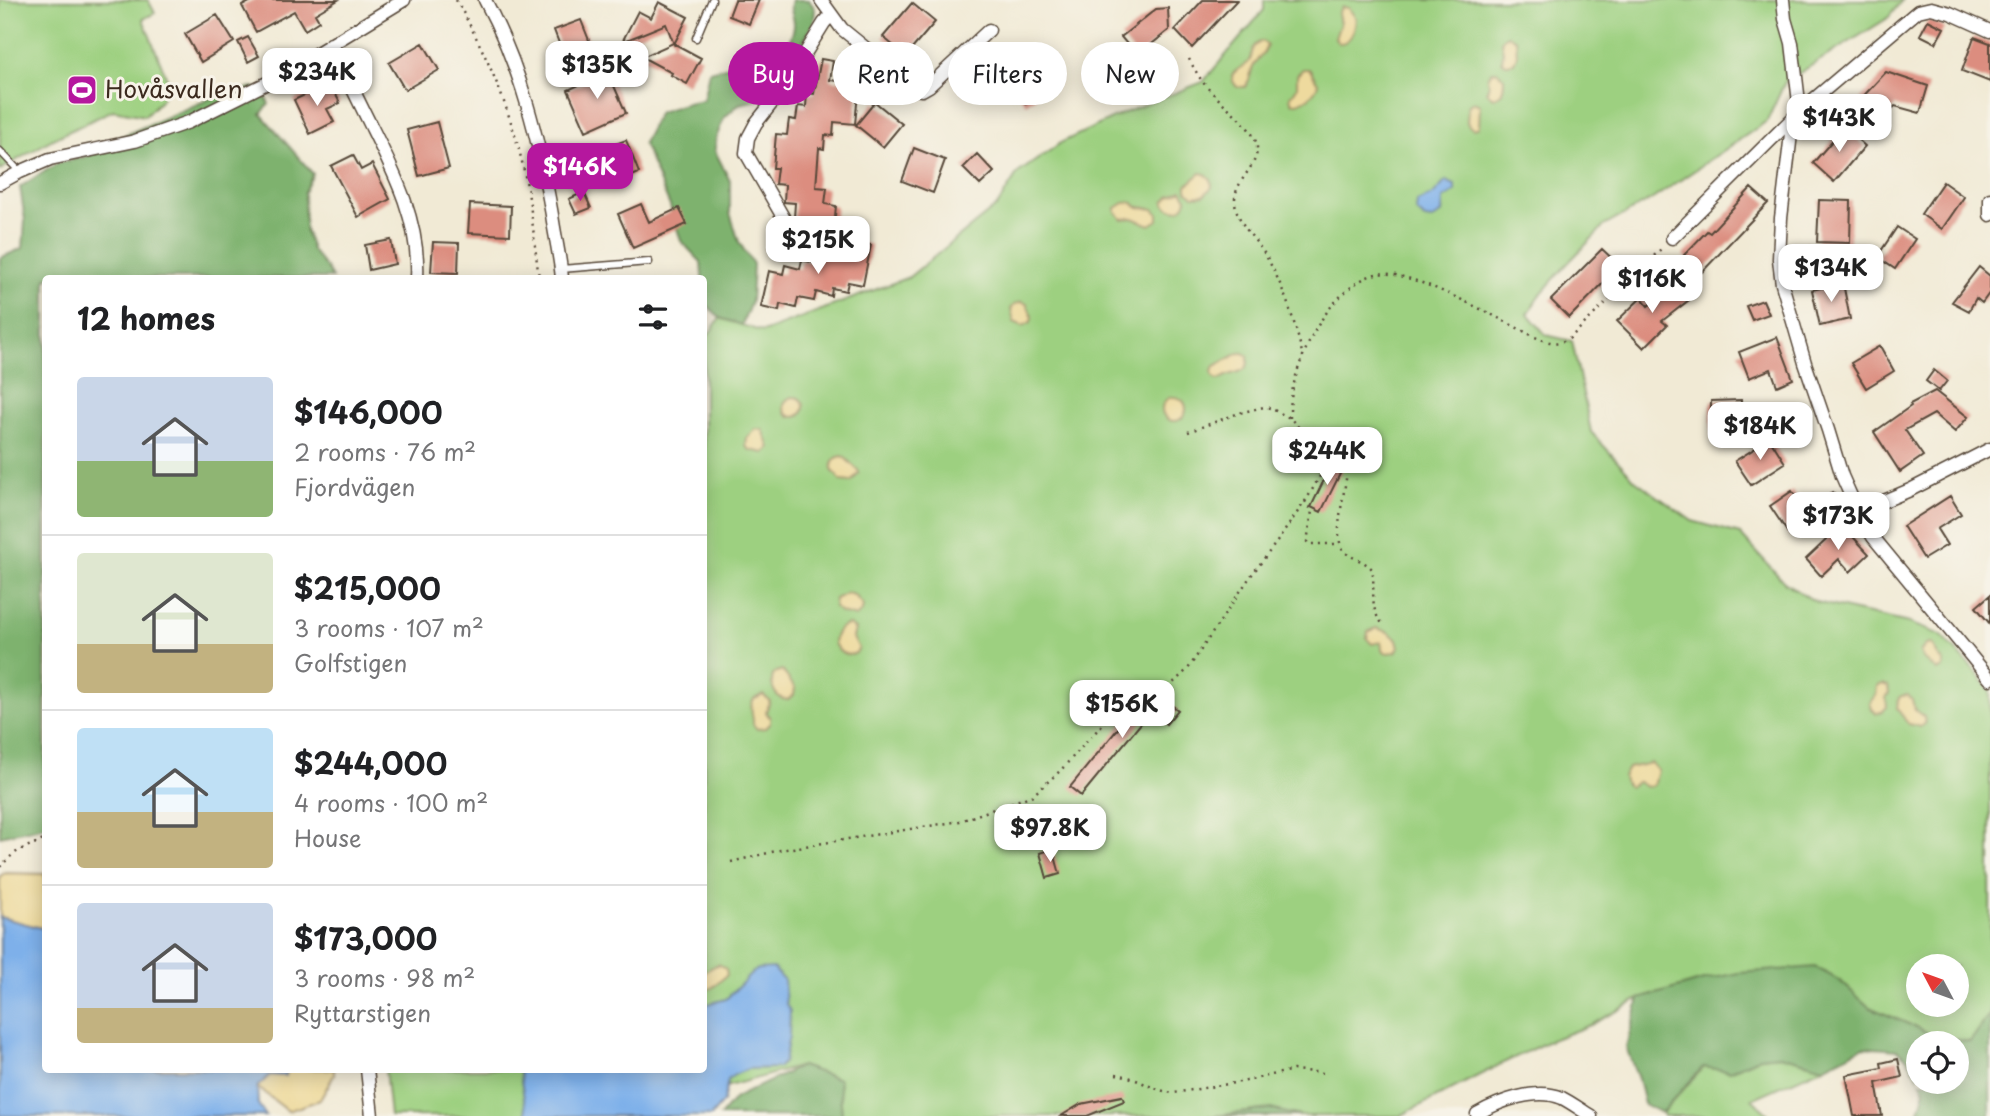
<!DOCTYPE html>
<html lang="en">
<head>
<meta charset="utf-8">
<style>
	body { margin:0; font-family:"Playpen Sans",sans-serif; background:#f2f2f2; color:#202124; height:100vh; display:flex; flex-direction:column; font-size:26px; white-space:nowrap }
	* { box-sizing:border-box; margin:0 }
	p { font-size:23px; color:#757577 }
	.icon { flex:none; width:38px; height:38px; fill:none; stroke:currentColor; stroke-width:2; stroke-linecap:round; stroke-linejoin:round }
	.map { position:relative; flex:1; overflow:hidden }
	.panel { position:absolute; left:42px; top:275px; width:665px; height:798px; display:flex; flex-direction:column; background:#fff; border-radius:7px; box-shadow:0 4px 18px #0003 }
	.panel>* { flex:none }
	.guide { position:absolute; left:728px; top:42px; width:665px; height:63px; display:flex; gap:14px }
	.needle { width:46px; rotate:311deg }
	.tools { position:absolute; left:1906px; top:954px; display:grid; gap:14px }
	.tools a { display:grid; place-items:center; width:63px; height:63px; border-radius:50%; background:#fff; box-shadow:0 4px 18px #0003; font-size:35px }
	.price { position:absolute; translate:-50% -60px; padding:0 16px; border-radius:14px; background:#fff; color:#222; font-size:23px; line-height:46px; filter:drop-shadow(0 2px 4px #0008) }
	.price::after { content:''; position:absolute; left:50%; top:42px; width:21px; height:16px; margin-left:-10px; background:inherit; clip-path:polygon(0 0,100% 0,50% 100%) }
	.price.on { background:#b5179e; color:#fff }
	ul { padding:0; list-style:none }
	li { display:flex; align-items:center; gap:21px; height:175px; padding:0 35px }
	li+li { border-top:2px solid #e0e0e0 }
	li span { display:grid; place-items:center; flex:none; width:196px; height:140px; border-radius:7px; color:#555 }
	li>.icon { margin-inline-start:auto }
	span .icon { width:84px; height:84px; fill:#fffc; stroke-width:1 }
	li b { font-size:30px }
	h2 { display:flex; justify-content:space-between; align-items:center; height:84px; padding:0 35px; font-size:30px }
	.chip { padding:0 24px; border-radius:32px; background:#fff; box-shadow:0 4px 18px #0003; font-size:24px; line-height:63px }
	.chip.on { background:#b5179e; color:#fff }
	.map>svg:first-child { display:block }
	.green { fill:#9dd080; stroke:#6c7d4f; stroke-width:2; fill-rule:evenodd }
	.forest { fill:#7eb26e; stroke:#5c6e46; stroke-width:2 }
	.sand { fill:#eeda9e; stroke:#94825e; stroke-width:2 }
	.water { fill:#7eb0ea; stroke:#5c6d84; stroke-width:2 }
	.building { fill:#dc8d7f }
	.lines { fill:none; stroke-linecap:round; stroke-linejoin:round }
	.lane-casing { stroke:#564739; stroke-width:9 }
	.street-casing { stroke:#564739; stroke-width:15 }
	.path { stroke:#564739; stroke-width:2.5; stroke-dasharray:2 5; stroke-linecap:butt }
	.lane { stroke:#fff; stroke-width:6 }
	.street { stroke:#fff; stroke-width:12 }
	.labels { text-anchor:middle; stroke-width:6; stroke-linejoin:round; paint-order:stroke }
	.poi-label { font-size:24px; fill:#3b2a1e; stroke:#f7f3e8; text-anchor:start }
</style>
</head>
<body>
<div class="map">
<svg width="1990" height="1116" viewBox="0 0 1990 1116">
	<rect width="100%" height="100%" fill="#f7f3e8"/>
	<filter id="ink" filterUnits="userSpaceOnUse"><feTurbulence type="fractalNoise" baseFrequency=".0143" numOctaves="2"/><feDisplacementMap in="SourceGraphic" scale="14" xChannelSelector="R" yChannelSelector="G"/><feConvolveMatrix kernelMatrix="1 2 1 2 8 2 1 2 1" color-interpolation-filters="sRGB"/></filter>
	<filter id="wash" filterUnits="userSpaceOnUse"><feTurbulence type="fractalNoise" baseFrequency=".00686" numOctaves="4" result="noise"/><feDisplacementMap in="SourceGraphic" scale="28" xChannelSelector="R" yChannelSelector="G"/><feGaussianBlur stdDeviation="1.57" result="paint"/><feColorMatrix in="noise" values="0 0 0 0 0 0 0 0 0 0 0 0 0 0 0 0 0 1.4 0 .05"/><feComposite in="paint" operator="in"/></filter>
	<g filter="url(#wash)">
		<rect width="100%" height="100%" fill="#f1ead5"/>
		<path class="green" d="M0,0H148L155,13L143,19L168,81L162,99L145,116L113,110L51,140L0,170Z
			M1264,0H1902L1888,18L1785,82L1767,121L1654,198L1604,226L1567,264L1539,296L1528,314L1546,335L1572,341L1591,432L1635,480L1692,521L1740,534L1784,582L1816,602L1909,623L1941,635L1974,670L1990,691V1014L1970,1042L1936,1036L1869,1007L1839,980L1739,973L1704,980L1639,999L1593,1024L1551,1040L1497,1066L1400,1116H1300L1270,1109L1214,1116H842L839,1079L801,1066L620,1116H390L385,1069H704V341L720,318L763,332L909,277L997,206L1018,173L1062,142L1124,113L1203,82L1264,10ZM1918,966H1956V1004H1918Z
			M1780,1055L1824,1067L1752,1099L1770,1116H1663L1662,1113L1704,1067L1730,1071L1760,1057Z"/>
		<path class="forest" d="M792,0H809L815,9L814,22L777,89L758,100L739,104L724,118L716,138L715,151L730,181V213L739,242L753,264L751,302L742,325L720,318L704,302L701,262L681,241L670,206L643,143L659,112L687,103L703,100L709,71L729,66L739,54L761,53L779,58C785,48 794,36 794,24C794,14 788,10 792,0Z
			M253,87L264,93L269,104L261,114L313,174L304,192L305,229L312,250L327,269L332,278H46L45,826L0,836V258L23,248L25,220L20,187L58,163L85,157L118,138L209,99Z
			M1815,967L1839,980L1869,1007L1936,1036L1970,1042L1990,1014V1116H1921L1919,1111L1925,1090L1921,1082H1956V1043H1918V1077L1908,1059L1897,1050L1863,1047L1824,1067L1780,1055L1760,1057L1730,1071L1703,1067L1661,1113L1644,1104L1638,1079L1626,1047L1639,999L1704,980L1739,973Z
			M801,1066L839,1079L842,1116H720L735,1098Z
			M1270,1109L1300,1116H1214H1215Z"/>
		<path class="sand" d="M1342,7L1348,8L1356,18C1355,29 1351,44 1338,43L1335,38L1340,24L1338,13Z
			M1508,35L1516,40L1517,56L1514,63L1506,64L1502,61L1503,51L1501,41L1504,37Z
			M1262,41L1267,45C1265,55 1258,56 1254,65C1249,73 1253,76 1245,87H1237C1222,70 1245,70 1250,60C1254,51 1249,47 1262,41Z
			M1303,69H1309C1313,73 1314,78 1318,83C1317,94 1302,104 1292,103L1290,98L1297,87V75Z
			M1497,71L1504,78C1504,88 1503,96 1493,98L1486,92L1489,85L1488,78L1491,72Z
			M1473,102L1480,105L1479,127L1474,129L1469,126L1467,122L1468,106Z
			M1201,173L1205,174L1211,179L1212,187L1204,195L1193,196L1187,190V185Z
			M1182,190L1187,198C1186,211 1175,212 1166,206L1164,202L1169,196Z
			M1131,202L1139,207L1154,209L1158,214V220L1150,225L1132,218L1122,219L1116,212V208L1124,203Z
			M1022,302L1027,304L1032,316L1031,322L1023,326L1014,322L1011,309L1015,304Z
			M1239,353H1243L1248,356C1250,372 1240,371 1229,375C1225,376 1222,379 1218,380L1213,377L1212,371L1215,366Z
			M784 407a10 10 0 1 1 20 0a10 10 0 1 1-20 0Z
			M1162 409a12 12 0 1 1 24 0a12 12 0 1 1-24 0Z
			M756,429L763,430L770,448L765,453L750,450L746,446L747,438Z
			M843,456L858,470L859,473L851,482L841,481L832,470C831,462 835,457 843,456Z
			M847,593L854,595L863,605L862,611L856,617L841,613L834,607L835,599Z
			M849,625L855,629L853,638L859,648L856,653C846,658 838,652 834,643C835,633 839,626 849,625Z
			M1376,628L1388,632L1397,639L1399,647L1396,652L1385,653L1382,649L1381,642L1372,644L1367,639L1368,632Z
			M1932,644L1938,656L1944,662L1943,668L1937,671L1923,658L1920,652L1926,645Z
			M782,670L795,688L794,695L787,700C774,698 769,684 774,673Z
			M1882,684L1888,686L1889,694L1886,697L1887,707L1882,712L1876,713L1872,709L1870,703L1876,694L1877,686Z
			M763,695L770,701L766,712L770,718V723L765,728L757,729L753,724C754,715 748,708 754,699Z
			M1908,695L1912,700L1915,710L1924,717L1925,724L1920,727L1909,724L1897,709L1898,699L1901,696Z
			M1651,763L1658,771L1654,785L1646,787L1638,782L1629,787L1625,784L1623,777L1628,768Z
			M5,873L45,874V929L0,917V876Z
			M718,964L726,969L727,975L712,988L704,991V972Z
			M287,1069H334V1075L320,1100L288,1111L257,1087L270,1075L286,1076Z"/>
		<path class="water" d="M1446,181L1455,185V192L1443,199L1442,213L1432,220L1425,219L1416,211L1417,202L1433,195Z
			M0,917L45,929L46,1069H287L286,1076L270,1075L257,1087L258,1104L266,1116H0Z
			M773,968L784,980L786,1004L790,1011L789,1036L784,1062L778,1068L748,1069L734,1075L728,1080L723,1102L711,1116H527L519,1069H704V1005L726,999L753,972L758,969Z"/>
		<g id="blocks">
			<path class="building" d="M253,0H338L315,14L319,21L305,30L294,11L256,32L242,6Z
				M735,0H759L749,24L729,16Z
				M1203,0H1237L1192,48L1175,30Z
				M659,2L688,17L674,44L666,24L622,42L638,11L651,18Z
				M912,3L935,22L906,56L883,37Z
				M1168,8L1169,30L1137,56L1121,37L1156,9Z
				M217,15L234,42L201,62L185,34Z
				M581,20L594,53L567,64L554,30Z
				M1928,20L1944,28L1936,43L1920,35Z
				M248,37L259,56L248,62L238,42Z
				M1974,37L1990,43V82L1962,71Z
				M423,43L439,70L405,90L389,63Z
				M673,43L701,58L687,84L671,75L672,73L642,57Z
				M821,59L833,61L830,80L859,83L855,124L834,122L833,136L825,135L824,149L819,148L816,187L827,188L825,204L836,206L834,226L799,222L794,218L795,203L784,202L785,185L775,184L777,168H773L776,134L787,135L789,119L796,120L798,106L806,107L807,93L814,94Z
				M1035,62L1052,84L1026,104L1009,82Z
				M607,70L626,113L586,131L568,90L603,74L604,77Z
				M1886,72L1928,86L1920,113L1895,106L1877,124L1856,104Z
				M330,83L340,103L327,109L334,122L310,134L294,100Z
				M875,102L902,124L883,147L856,125Z
				M437,122L449,168L419,176L407,130Z
				M1844,127L1865,146L1834,182L1813,163Z
				M626,140L639,173L614,184L600,150Z
				M914,148L945,160L933,193L902,181Z
				M977,154L994,172L980,185L963,168Z
				M353,155L361,170L372,164L390,199L358,217L331,166Z
				M1943,182L1964,197L1942,229L1921,214Z
				M1751,188L1768,203L1702,272L1684,255L1707,231L1710,233Z
				M584,192L591,208L576,214L569,199Z
				M1819,200L1851,201L1850,243L1817,242Z
				M470,204L511,206L510,235L468,233Z
				M641,204L649,222L679,208L687,224L633,248L618,214Z
				M1897,227L1915,239L1895,269L1877,257Z
				M837,238L871,245L863,285L848,282L846,291L832,288L831,296L816,292L814,301L798,298L796,308L780,304L779,311L761,307L769,271L783,274L785,265L800,269L802,260L817,263L819,255L834,258Z
				M391,240L395,264L369,270L365,245Z
				M433,242L459,243L458,273L431,272Z
				M1810,246L1813,260L1798,264L1795,250Z
				M1602,249L1620,266L1569,318L1551,300Z
				M1979,267L1990,276V292L1982,303L1976,298L1969,311L1952,302Z
				M1677,283L1689,300L1662,321L1667,325L1644,348L1617,321L1641,298L1648,306Z
				M1843,283L1850,319L1820,326L1812,290Z
				M1763,300L1769,314L1752,320L1746,306Z
				M1777,337L1793,379L1777,386L1771,369L1749,378L1739,352Z
				M1880,346L1894,371L1866,388L1851,363Z
				M1934,370L1947,381L1939,391L1926,381Z
				M1935,391L1968,417L1955,432L1934,414L1905,430L1923,456L1900,472L1874,432L1911,406L1910,404Z
				M1741,400V434L1711,435V401Z
				M1770,439L1785,463L1751,485L1735,461Z
				M1332,463L1343,468L1321,512L1311,507Z
				M1792,491L1812,521L1790,536L1770,506Z
				M1832,492L1843,504L1825,519L1815,506Z
				M1950,496L1961,514L1937,529L1947,545L1924,559L1903,526Z
				M1842,525L1869,554L1850,572L1839,559L1821,576L1806,559Z
				M1990,595V624L1976,607Z
				M1162,698L1178,710L1166,724L1151,711L1081,796L1070,787L1139,703Z
				M1053,849L1060,874L1047,878L1040,853Z
				M1898,1059L1902,1077L1876,1083L1882,1116H1854L1846,1075L1882,1068L1881,1063Z
				M1122,1096L1124,1101L1087,1116H1061L1081,1104Z"/>
		</g>
	</g>
	<g filter="url(#ink)">
		<use href="#blocks" fill-opacity="0" stroke="#564739" stroke-width="2"/>
		<g class="lines">
			<g class="lane-casing">
				<path id="lane" d="M696,38L712,0
					M0,151L20,172
					M561,269L649,262"/>
			</g>
			<g class="street-casing">
				<path id="street" d="M485,0C521,67 539,140 552,215C555,236 560,257 562,278
					M821,0L842,29L916,89L922,90L929,86L989,30
					M1783,0L1785,19L1792,43L1800,111L1791,134L1781,218L1779,259L1782,284L1805,363L1828,430L1842,476L1858,512L1873,537L1990,679
					M331,44C344,71 357,98 371,126C395,174 420,223 417,278
					M0,183L20,172L50,159L135,141L189,122L273,80L404,0
					M1990,199V215
					M798,233L787,224L746,153L748,138L756,123L783,89L824,23L831,15
					M1672,238L1800,111L1918,11L1931,8L1950,13L1990,31
					M1858,512L1910,490L1990,449
					M367,1069L372,1116
					M1477,1114C1499,1101 1537,1087 1562,1098C1572,1103 1581,1110 1591,1116"/>
			</g>
			<path class="path" d="M456,0C490,59 517,125 528,192C533,221 535,250 539,278
				M1189,59C1194,68 1199,78 1206,86C1219,102 1249,122 1256,142C1263,164 1234,179 1235,201C1236,223 1256,239 1266,256C1284,287 1295,322 1303,357
				M1290,418C1289,387 1302,354 1317,327C1329,306 1352,280 1376,274C1407,267 1503,321 1535,337C1548,342 1557,346 1570,338L1662,248
				M1188,432L1239,413L1264,407L1270,408L1290,418L1323,454
				M1305,501L1312,511L1307,542L1311,544H1340
				M731,862L780,850L960,821L1033,795L1060,771L1131,693H1153L1171,685L1188,669L1250,577L1279,539L1308,497L1320,476L1323,454L1334,457L1347,468C1347,488 1331,536 1344,551C1352,559 1364,560 1372,569C1376,587 1368,608 1382,623
				M0,867C18,848 22,849 46,839
				M1116,1074C1137,1077 1153,1091 1174,1093L1246,1081L1293,1070L1325,1073"/>
			<use href="#lane" class="lane"/>
			<use href="#street" class="street"/>
		</g>
	</g>
	<defs>
		<g id="stadium-square" transform="scale(1.575)"><rect x="-9" y="-9" width="18" height="18" rx="4" fill="#b5179e" stroke="#f7f3e8"/><path d="M0-5a6.5 5 0 1 0 0 10a6.5 5 0 1 0 0-10ZM-3.5-1.8h7v3.6h-7Z" fill="#fff"/></g>
	</defs>
	<g fill-rule="evenodd">
		<use href="#stadium-square" x="82" y="90"/>
	</g>
	<g class="labels">
		<g class="poi-label">
			<text x="105" y="98">Hovåsvallen</text>
		</g>
	</g>
</svg>
<div class="tools">
<a><svg class="needle" viewBox="-14 -14 28 28"><path d="M0-13l5 13h-10z" fill="#e53935"/><path d="M0 13l5-13h-10z" fill="#757577"/></svg></a>
<a><svg class="icon" aria-label="locate" viewBox="0 0 24 24"><circle cx="12" cy="12" r="6"/><path d="M12 2v4M12 18v4M2 12h4M18 12h4"/></svg></a>
</div>
<b class="price" style="left:597px;top:101px">$135K</b>
<b class="price" style="left:317px;top:108px">$234K</b>
<b class="price" style="left:1839px;top:154px">$143K</b>
<b class="price on" style="left:580px;top:203px">$146K</b>
<b class="price" style="left:818px;top:276px">$215K</b>
<b class="price" style="left:1831px;top:304px">$134K</b>
<b class="price" style="left:1652px;top:315px">$116K</b>
<b class="price" style="left:1760px;top:462px">$184K</b>
<b class="price" style="left:1327px;top:487px">$244K</b>
<b class="price" style="left:1838px;top:552px">$173K</b>
<b class="price" style="left:1122px;top:740px">$156K</b>
<b class="price" style="left:1050px;top:864px">$97.8K</b>
<div class="guide">
<a class="chip on">Buy</a>
<a class="chip">Rent</a>
<a class="chip">Filters</a>
<a class="chip">New</a>
</div>
<section class="panel">
<h2>12 homes<svg class="icon" aria-label="filters" viewBox="0 0 24 24"><path d="M4 7h16M4 17h16"/><circle cx="9" cy="7" r="2"/><circle cx="15" cy="17" r="2"/></svg></h2>
<ul>
<li><span style="background:linear-gradient(#c9d6e8 60%,#8fb573 0)"><svg class="icon" aria-label="home" viewBox="0 0 24 24"><path d="M3 11l9-7 9 7M6 9v11h12V9"/></svg></span><div><b>$146,000</b><p>2 rooms · 76 m²</p><p>Fjordvägen</p></div></li>
<li><span style="background:linear-gradient(#dfe7d0 65%,#c2b280 0)"><svg class="icon" aria-label="home" viewBox="0 0 24 24"><path d="M3 11l9-7 9 7M6 9v11h12V9"/></svg></span><div><b>$215,000</b><p>3 rooms · 107 m²</p><p>Golfstigen</p></div></li>
<li><span style="background:linear-gradient(#bfe0f5 60%,#c2b280 0)"><svg class="icon" aria-label="home" viewBox="0 0 24 24"><path d="M3 11l9-7 9 7M6 9v11h12V9"/></svg></span><div><b>$244,000</b><p>4 rooms · 100 m²</p><p>House</p></div></li>
<li><span style="background:linear-gradient(#c9d6e8 75%,#c2b280 0)"><svg class="icon" aria-label="home" viewBox="0 0 24 24"><path d="M3 11l9-7 9 7M6 9v11h12V9"/></svg></span><div><b>$173,000</b><p>3 rooms · 98 m²</p><p>Ryttarstigen</p></div></li>
</ul>
</section>
</div>
</body>
</html>
